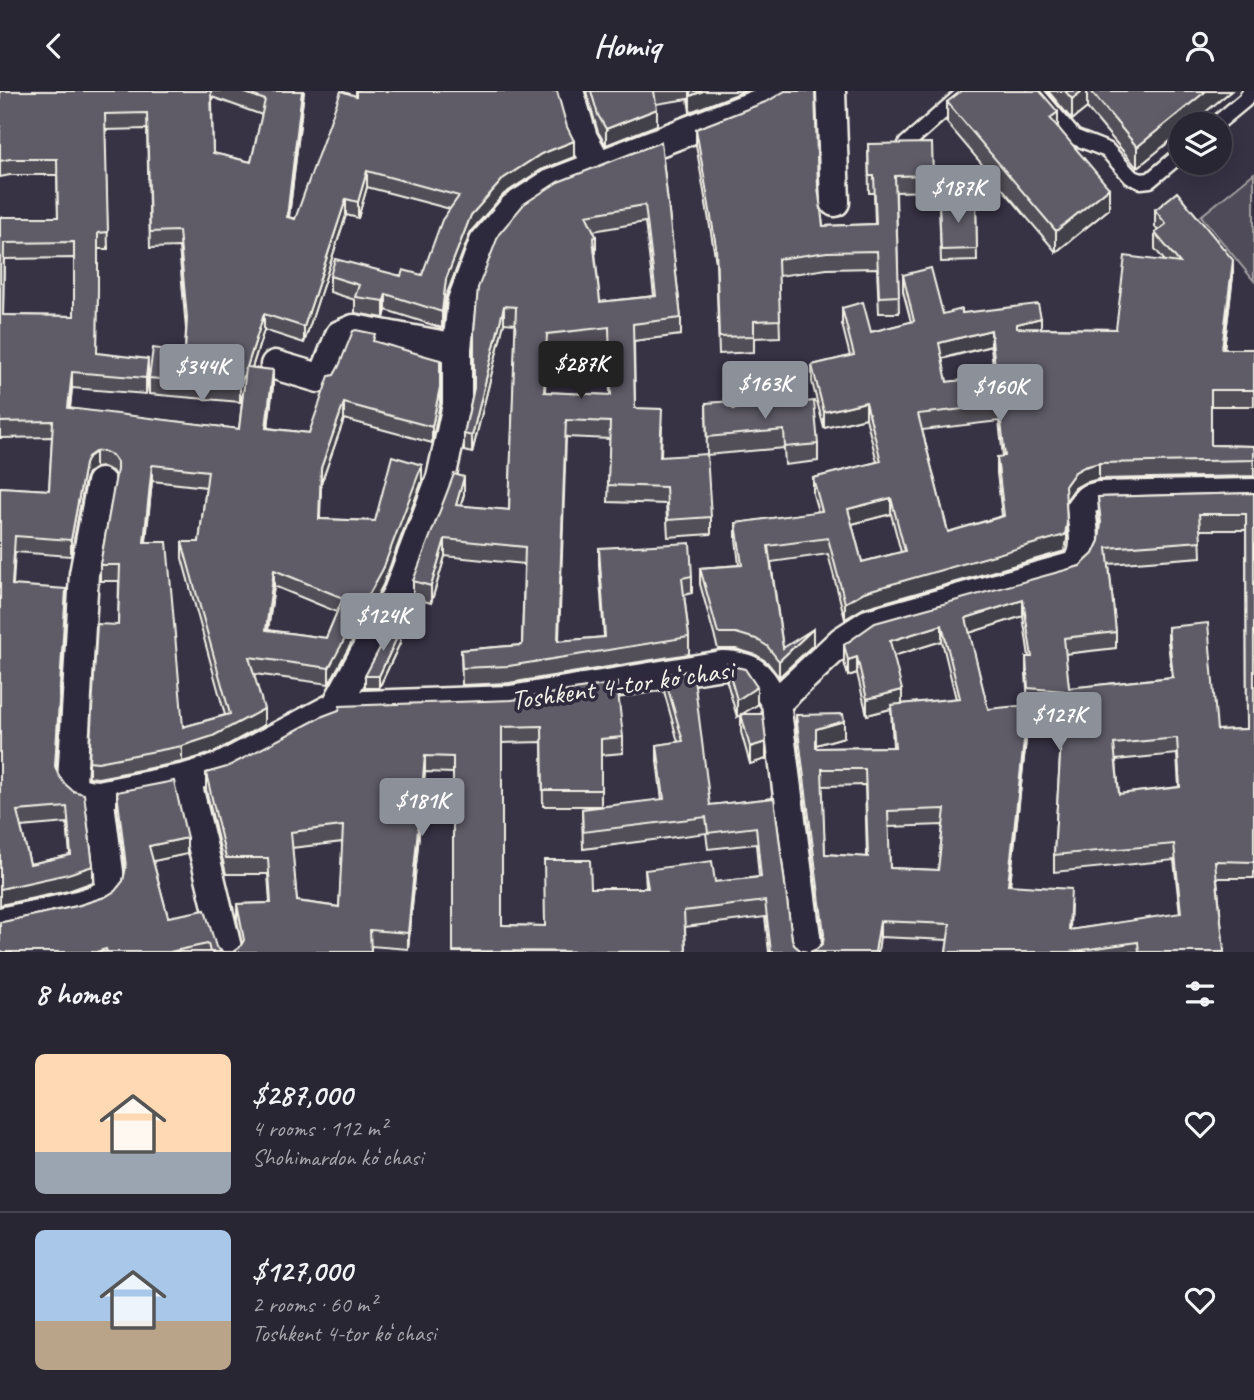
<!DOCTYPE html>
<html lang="en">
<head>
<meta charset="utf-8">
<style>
	body { margin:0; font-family:Caveat,sans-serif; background:#35323f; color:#f1f3f6; height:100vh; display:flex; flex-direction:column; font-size:26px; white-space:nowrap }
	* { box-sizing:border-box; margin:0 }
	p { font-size:23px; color:#a5a5ac }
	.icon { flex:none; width:38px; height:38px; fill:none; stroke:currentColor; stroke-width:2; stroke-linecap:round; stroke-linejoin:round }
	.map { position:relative; height:861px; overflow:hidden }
	.drawer { display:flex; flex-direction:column; background:#292633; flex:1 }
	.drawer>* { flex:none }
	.fabs { position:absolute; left:1169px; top:21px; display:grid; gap:14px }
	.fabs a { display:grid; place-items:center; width:63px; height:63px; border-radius:50%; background:#292633; box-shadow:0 7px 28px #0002,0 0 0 2px #45434e; font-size:35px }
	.price { position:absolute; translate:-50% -60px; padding:0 16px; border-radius:7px; background:#8c9099; color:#fff; font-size:23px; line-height:46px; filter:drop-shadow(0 2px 4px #0008) }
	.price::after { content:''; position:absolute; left:50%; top:42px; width:21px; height:16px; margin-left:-10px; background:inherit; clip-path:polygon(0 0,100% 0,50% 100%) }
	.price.selected { background:#222; color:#fff }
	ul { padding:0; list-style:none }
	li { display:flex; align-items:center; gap:21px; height:175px; padding:0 35px }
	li+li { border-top:2px solid #45434e }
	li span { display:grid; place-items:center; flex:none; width:196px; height:140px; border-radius:10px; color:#555 }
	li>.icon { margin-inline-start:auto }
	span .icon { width:84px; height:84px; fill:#fffc; stroke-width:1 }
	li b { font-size:30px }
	h2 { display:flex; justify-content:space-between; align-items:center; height:84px; padding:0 35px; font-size:30px }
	header { display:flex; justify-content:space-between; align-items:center; height:91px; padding:0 35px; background:#292633; font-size:32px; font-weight:600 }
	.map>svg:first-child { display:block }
	.green { fill:#504b59; stroke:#a29ea0; stroke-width:2 }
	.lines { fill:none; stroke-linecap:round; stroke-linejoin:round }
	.service-casing { stroke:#f4f1e8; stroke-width:19 }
	.minor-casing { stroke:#f4f1e8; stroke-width:33 }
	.service { stroke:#2f2a3d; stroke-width:14 }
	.minor { stroke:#2f2a3d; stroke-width:28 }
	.wall { fill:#524f59; stroke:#f4f1e8; stroke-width:2; fill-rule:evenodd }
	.shaded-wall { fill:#424048; stroke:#f4f1e8; stroke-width:2 }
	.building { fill:#5f5c67; stroke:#f4f1e8; stroke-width:2; fill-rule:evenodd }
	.labels { text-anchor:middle; stroke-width:7; stroke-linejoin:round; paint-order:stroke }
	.street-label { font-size:28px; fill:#f4f1e8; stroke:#2f2a3d }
</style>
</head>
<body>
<header><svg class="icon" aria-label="back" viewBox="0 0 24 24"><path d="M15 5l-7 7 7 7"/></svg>Homiq<svg class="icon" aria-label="person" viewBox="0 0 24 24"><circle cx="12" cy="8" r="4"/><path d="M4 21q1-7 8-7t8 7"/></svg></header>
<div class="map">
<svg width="1254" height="861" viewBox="0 0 1254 861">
	<rect width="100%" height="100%" fill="#373244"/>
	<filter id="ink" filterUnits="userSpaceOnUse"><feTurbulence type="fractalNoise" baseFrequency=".0143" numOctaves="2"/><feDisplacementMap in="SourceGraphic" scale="14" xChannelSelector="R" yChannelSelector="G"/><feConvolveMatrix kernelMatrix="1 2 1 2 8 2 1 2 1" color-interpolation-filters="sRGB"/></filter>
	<g filter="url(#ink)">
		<path class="green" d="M1254,82V190L1201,125Z"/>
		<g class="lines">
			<g class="service-casing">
				<path id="service" d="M1035,0L1074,46L1107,59L1131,86L1141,90L1150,89L1181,63
					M1216,33L1245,9L1251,0
					M906,53L966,0"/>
			</g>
			<g class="minor-casing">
				<path id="minor" d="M569,0L583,47L599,76
					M831,0L835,111
					M275,274L319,287L324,285L340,244L354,238L457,257
					M776,612L842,550L868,533L1075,475C1090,461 1082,435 1081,416L1088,408L1099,405L1254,402
					M336,615L511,609L722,574C757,575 758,584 776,612L808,861
					M186,687L228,861
					M99,704C87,703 78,704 72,691L84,483L101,392
					M0,831C21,826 93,815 106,802C111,796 109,788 109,781L99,704L186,687L219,677L336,615L398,501L441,387L457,314V257L462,210L484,151L513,117L550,93L760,12L780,0"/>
			</g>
			<use href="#service" class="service"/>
			<use href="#minor" class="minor"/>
		</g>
		<path class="wall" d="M0,0H304L289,126L295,128L356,5L574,66L541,79L504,103L471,140L446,205L442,237L386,219L384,227L355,222V209L330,201V185L422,184L450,118L367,96L358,127L346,124L304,252L264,239L252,277L273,295L268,337L309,342L334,284L375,251L440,312L432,352L344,328L321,393L320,428L375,430L422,390L383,494L329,593L254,583L264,634L213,662L182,671L98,687L89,686V670L118,534L119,490H100V474L116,386L112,380L103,376L95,377L88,382L85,389L71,465L15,461L13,494L66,514L56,678L93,791L68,800L0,814V396L49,399L52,346L0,347V126H58L57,84H10L0,86ZM212,6L262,24L251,71L213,62ZM147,38L150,157L179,156L186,238L185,261L149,287V303L240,311L243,302L239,338L70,318L72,297L146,303L148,284L97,262L98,158H108L105,39ZM74,167V225L3,224L4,168ZM152,390L206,396L199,451H182V467L225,624L183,636L146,451ZM274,495L337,521L326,547L268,539ZM67,732L70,764L30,773L21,736Z
			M586,0H745L690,21L688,8L656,13L657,34L606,54L598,41Z
			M1048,0H1231L1191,33H1181V41L1137,77L1087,17L1072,29Z
			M947,11L1058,36L1109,118L1056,161L947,32Z
			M696,38L818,96L823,135L875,133L874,102H869L868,53L933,84V100L896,101L899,222H879L877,177L827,178L778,185L780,246L754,247V261L719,263L716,171L696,54Z
			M661,51L681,227V244L634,250L635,317L662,335L661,366L711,426V443L668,446L666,413L608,411L610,348L566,346L559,550L604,546L599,474V457L692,485V502L684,504L689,546V563L509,592L462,594L461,559L522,554L524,473L445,465L431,512L413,507V490L464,403L461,415L509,419L516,233L504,232L472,362L464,360V343L474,297L478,197ZM645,131L654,205L600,211L593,140ZM609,253L610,304L545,301L547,260Z
			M976,109L977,170L941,171L939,110Z
			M1155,119L1233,185L1224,258H1254V315H1211V354L1254,355V385L1099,388L1084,392L1075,397L1066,410L1067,448L1065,460L864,517L845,528L828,463L771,471L783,557L813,554L779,586L767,571L756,564L736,558H718L700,493V477L739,474L736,448V432L818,421L813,403V387L877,371L866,327L824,337L812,291V274L850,265L842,233V217L871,241L911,231L903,200V184L943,223L962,222L1041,237L1116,238L1165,170L1155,158V142L1158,140L1155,136ZM991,255L994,286L947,291L942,268ZM999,330L1003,366H997V382L1002,425L948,441L922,339ZM891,423L901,461L862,471L852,433Z
			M706,312L733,318L818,353V370L785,374L784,357L707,364Z
			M1254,402V787H1217L1224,861H946L948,849L880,846L817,858L823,852V850L796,640V624L844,646L816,654V657L893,656L891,618L867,624L857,582L848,585L844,571V554L1080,475L1093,463L1099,450L1100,439L1098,406ZM1200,439H1246L1247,638L1217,639L1168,536V552L1172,586L1069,597L1065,563L1116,557V541L1109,473L1201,466ZM1023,525L1029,566H1026V582L1028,613L1063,616L1054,764V781L1174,769L1180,823L1070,839L1071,814L1010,794L1028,631L988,618L969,542ZM942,550L956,608L902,613L893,565ZM1177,663L1179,696L1119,703L1116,669ZM865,694L867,766L825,763L822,695ZM943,734L938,779L890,777L888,736Z
			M400,552L379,597H365V585Z
			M727,574L757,614L741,623L766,668L750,673L741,641V624L737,626L727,591Z
			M664,584L710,714L774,707L792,848L794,854L801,860L807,861H769L765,826L685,836L686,861H453V682L425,681L408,858L371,855V861H0L3,831L77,815L105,806L115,800L123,790L125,781L117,717V701L187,763L153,770L168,826L223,861H233L240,856L242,853L237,829V813L270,812L268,783H226L206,698V682L512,609L623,646V662L601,664V715H543L542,651L502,652V834L545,835L591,797H646L645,779L715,791L759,786L756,753L708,758L706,742L583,758L582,718L662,709L657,670V654L678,651L664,600ZM343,751L339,816L297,810L292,757Z"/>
		<path class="shaded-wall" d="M302,0H304L287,142V126Z
			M703,0H745L690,21V5Z
			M1082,0H1087V17L1072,29V8Z
			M1206,0H1231L1191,33H1181V41L1137,77V56Z
			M657,18V34L606,54V38Z
			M1058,21V42L1050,27Z
			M574,50V66L541,79L504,103L471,140L446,205L442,237V221L446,188L471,124L504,87L541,63Z
			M367,80V96L358,127V111Z
			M1109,97V118L1056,161V140Z
			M346,108V124L304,252V236Z
			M596,145V162L593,164V147Z
			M1233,169V185L1222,274V258Z
			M386,203V219L384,227V210Z
			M504,215V232L472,362V345Z
			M264,223V239L247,292V276Z
			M1041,227V243L1017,249V233Z
			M991,239V255L939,268V252Z
			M148,268V284L146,303V287Z
			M246,277V293L240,311V295Z
			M273,279V295L266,353V337Z
			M72,281V297L68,334V317Z
			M440,296V312L432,352V336Z
			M866,311V327L824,337V321Z
			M344,312V328L321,393L319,444L321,377Z
			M95,361V377L88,382L85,389L71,465V449L85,373L88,366Z
			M1099,372V388L1084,392L1075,397L1065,411V395L1075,381L1084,376Z
			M152,374V390L144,467V451Z
			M422,374V390L383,494L329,593V577Z
			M464,386V403L456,431V414Z
			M891,407V423L848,434V418Z
			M1067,432V448L1065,460L864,517L845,528V512L864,501Z
			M445,448V465L431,512V495Z
			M274,479V495L266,555V539Z
			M66,498V514L55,691V675Z
			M1023,509V525L966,543V527Z
			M942,534V550L890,566V550Z
			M813,538V554L779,586V570Z
			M400,540V552L379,597V585Z
			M857,566V582L848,585V569Z
			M757,596V614L737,626V609Z
			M902,599V615L867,624V608Z
			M1028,614V631L1008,810V794Z
			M264,618V634L213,662L182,671V655Z
			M844,630V646L816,654V638Z
			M766,651V668L750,673V656Z
			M425,665V681L408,858V842Z
			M187,747V763L149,771V755Z
			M93,775V791L68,800L0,814V798Z
			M880,830V846L878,861H875Z"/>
		<path class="building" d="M0,0H211L213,62L251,71L265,9L240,0H302L287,126L295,128L341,0L356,5V0H557L567,36L574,50L541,63L504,87L471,124L446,188L442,221L386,203L384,210L355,206L359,194L330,185L335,168L401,185L403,179L422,184L442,129L459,105L367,80L358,111L346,108L304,236L264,223L247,276L273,279L266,337L309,342L329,285L334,284L339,275L353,240L356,239L375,243L373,250L440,269V296L432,336L344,312L321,377L319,428L375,430L392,365L422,374L383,478L329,577L249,566L264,618L213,645L182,655L98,671L89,670L97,533L118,534L120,474H100L117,379V371L112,364L103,360L95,361L88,366L85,373L71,449L15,445L12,494L66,498L55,675L58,683L65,693L73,700L84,703L93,775L68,783L0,798V396L49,399L53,330L0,331V126H58L57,68H10L0,70ZM147,22L150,141L179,140L187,227L185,261L153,257L149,287L240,295L246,277L239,338L68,317L72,281L146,287L148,268L97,262L98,197V142L108,141L105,23ZM74,151V225L3,224L4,152ZM152,374L208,380L199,451H182L230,623L183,636L167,451H144ZM274,479L343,507L326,547L266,539ZM67,716L71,764L30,773L17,720Z
			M591,0H654L657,18L606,38L598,24Z
			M690,0H703L690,5Z
			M785,0H815L818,96L823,135L876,133L874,85H869L868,53L932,52L933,84L895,85L899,205L879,206L877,160L827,161L778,168L780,229L754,230V245L719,246L716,155L696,38L768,10Z
			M961,0H1040L1058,21L1050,27L1109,97L1056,140L947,11Z
			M1065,0H1082L1072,8Z
			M1091,0H1206L1137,56Z
			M661,51L681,227L633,233L635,317L662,318L660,366L707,363L711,426L668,429L666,396L608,394L610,331L566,329L558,550L605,546L599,457L690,452L692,485L682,487L689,546L509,575L462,577L461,559L522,554L525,456L445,448L431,495L413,490L454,383L464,386L456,414L509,419L516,216L504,215L472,345L464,343L474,297V241L478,197L499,143L524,113L558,91ZM645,114L656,205L600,211L593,147L596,145L586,124ZM609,236L611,304L544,301L547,243Z
			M1177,101L1233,169L1222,258H1254V299H1211V354L1254,355V369L1099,372L1084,376L1075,381L1065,395L1067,432L1065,444L864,501L845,512L828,447L768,455L783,557L813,538L779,570L767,555L756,548L736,542H718L700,477L742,474L736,432L822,420L813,387L881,370L866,311L824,321L812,274L854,264L842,217L863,211L871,241L914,230L903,184L931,177L943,223L962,218V222L1038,213L1041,227L1017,233V237L1116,238L1125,165L1180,172L1155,142L1166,133L1155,119ZM991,239L996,285L947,291L939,252ZM999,314L1005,365L997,366L1004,425L948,441L918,323ZM891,407L905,460L862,471L848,418Z
			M976,109L977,158L941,159L939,110Z
			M733,310V318L814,310L818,353L785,356L784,339L707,346L706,312Z
			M1254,402V771L1215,770L1224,861H1139L1138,851L1069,861H946L950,833L880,830L875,861H810L817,858L823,852L824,843L796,624L843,623L844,630L816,638V657L895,656L891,614L960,607L942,534L890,550L902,599L867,608L857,566L848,569L844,554L875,532L1080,475L1093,463L1099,450L1101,432L1098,406ZM1199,423H1246L1247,638L1217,639L1208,532L1168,536L1173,586L1069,597L1064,547L1116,541L1107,457L1201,450ZM1023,509L1032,566H1026L1028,597L1064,600L1054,764L1174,753L1181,822L1069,839L1071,798L1008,794L1028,614L988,618L966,527ZM1177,647L1180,696L1119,703L1114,653ZM822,678H865L868,766L825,763ZM945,718L938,779L890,777L888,720Z
			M391,536L400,540L379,585H365Z
			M727,574L745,578L757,596L737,609Z
			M693,579L710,714L774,707L792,848L794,854L801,860L807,861H771L765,810L684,820L686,861L453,860V666L425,665L408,842L370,839L371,861H210L208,853L169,861H107L106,858L96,861H0V831H3L77,815L105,806L115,800L123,790L126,776L117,701L174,690L187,747L149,755L168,826L205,819L216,856L223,861H233L240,856L244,849L237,813L271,812L268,767H226L206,682L227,676L323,625L339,619L340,615L512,609L617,592L623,646L601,648V699H543L542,635L502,636V834L545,835L544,769H590L591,797H648L645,779L712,770L715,791L761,786L756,736L708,742L706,726L583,741L582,718L664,708L657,654L683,650L664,584ZM343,735L339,816L297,810L291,741Z
			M741,623H763L766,651L750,656Z"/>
	</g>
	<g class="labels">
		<g class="street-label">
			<text transform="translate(622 593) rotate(-8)" y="10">Toshkent 4-tor koʻchasi</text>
		</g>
	</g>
</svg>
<div class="fabs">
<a><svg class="icon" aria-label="layers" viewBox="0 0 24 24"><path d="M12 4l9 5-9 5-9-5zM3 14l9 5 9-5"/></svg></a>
</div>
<b class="price" style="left:958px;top:134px">$187K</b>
<b class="price selected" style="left:581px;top:310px">$287K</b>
<b class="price" style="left:202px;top:313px">$344K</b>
<b class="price" style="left:765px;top:330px">$163K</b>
<b class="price" style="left:1000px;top:333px">$160K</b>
<b class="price" style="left:383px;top:562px">$124K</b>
<b class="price" style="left:1059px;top:661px">$127K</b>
<b class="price" style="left:422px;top:747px">$181K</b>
</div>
<section class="drawer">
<h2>8 homes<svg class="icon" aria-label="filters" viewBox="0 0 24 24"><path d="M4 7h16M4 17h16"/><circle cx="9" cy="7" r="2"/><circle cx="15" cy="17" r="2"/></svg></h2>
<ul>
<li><span style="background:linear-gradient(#ffd9b3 70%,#9aa5b1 0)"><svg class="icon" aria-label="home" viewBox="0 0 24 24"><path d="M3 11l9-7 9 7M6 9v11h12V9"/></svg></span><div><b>$287,000</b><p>4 rooms · 112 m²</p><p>Shohimardon koʻchasi</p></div><svg class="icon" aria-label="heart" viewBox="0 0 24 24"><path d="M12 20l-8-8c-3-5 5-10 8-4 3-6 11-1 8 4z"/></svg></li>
<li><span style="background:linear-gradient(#a9c7e8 65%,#b9a48a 0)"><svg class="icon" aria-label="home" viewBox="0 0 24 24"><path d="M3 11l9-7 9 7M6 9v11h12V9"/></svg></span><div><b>$127,000</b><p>2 rooms · 60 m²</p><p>Toshkent 4-tor koʻchasi</p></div><svg class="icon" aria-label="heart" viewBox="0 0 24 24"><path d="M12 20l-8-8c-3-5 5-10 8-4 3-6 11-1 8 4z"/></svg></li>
</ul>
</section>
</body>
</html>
